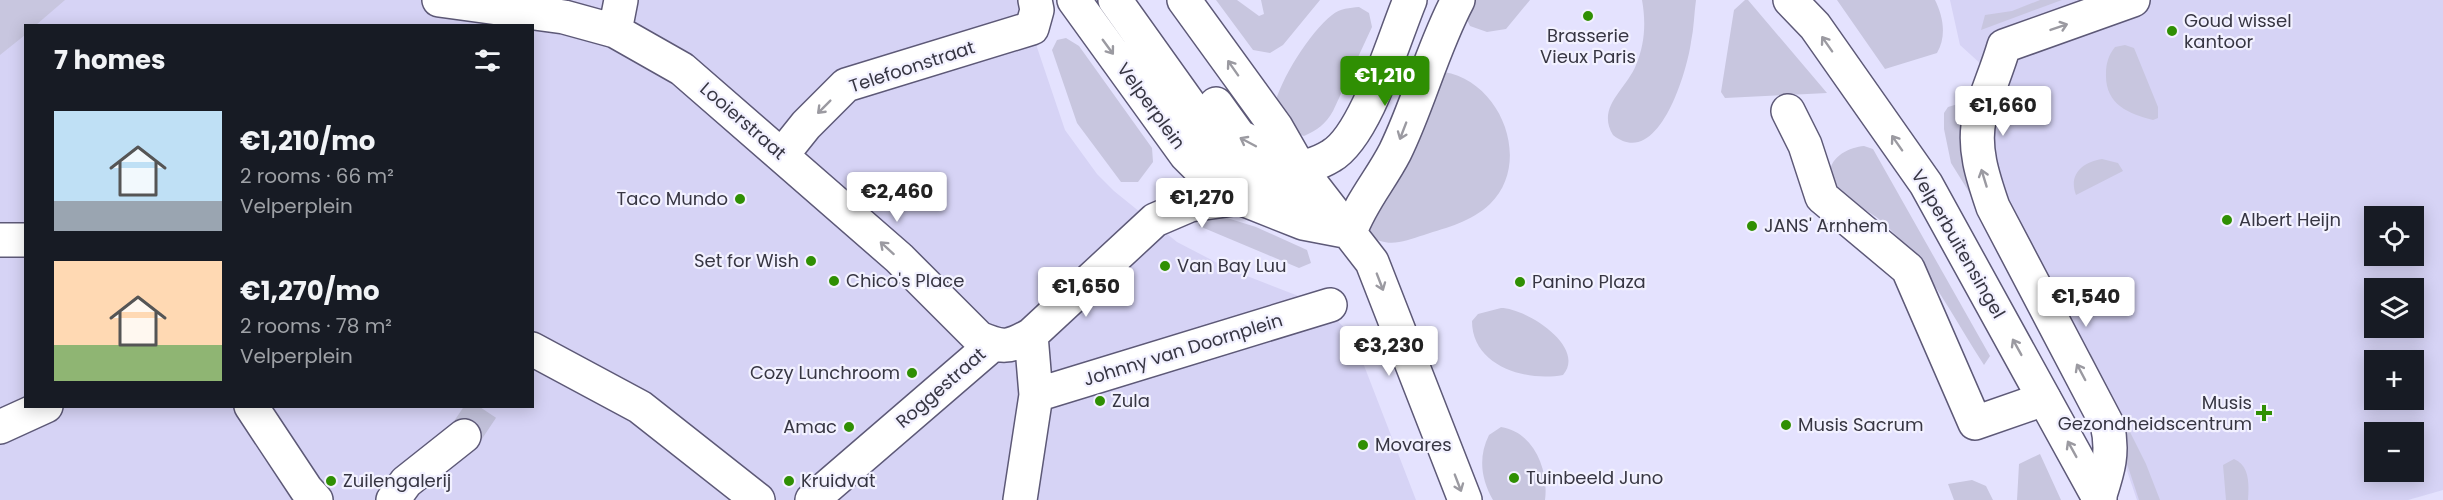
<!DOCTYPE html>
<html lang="en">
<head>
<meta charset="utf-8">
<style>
	body { margin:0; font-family:Poppins,sans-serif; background:#20242c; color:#f1f3f6; height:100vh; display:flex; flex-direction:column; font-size:22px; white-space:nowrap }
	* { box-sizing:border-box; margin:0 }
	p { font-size:20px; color:#9ea1a6 }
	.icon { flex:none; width:33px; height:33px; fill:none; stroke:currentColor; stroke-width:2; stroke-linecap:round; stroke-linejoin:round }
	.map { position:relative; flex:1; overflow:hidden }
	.panel { position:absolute; left:24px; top:24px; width:510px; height:384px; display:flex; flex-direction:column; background:#171b24; border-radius:0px; box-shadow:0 3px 15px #0003 }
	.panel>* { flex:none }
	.buttons { position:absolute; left:2364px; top:206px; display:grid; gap:12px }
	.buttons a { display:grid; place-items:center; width:60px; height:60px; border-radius:0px; background:#171b24; box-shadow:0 3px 15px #0003; font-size:30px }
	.price { position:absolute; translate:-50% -51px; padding:0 14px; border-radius:6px; background:#fff; color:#222; font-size:20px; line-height:39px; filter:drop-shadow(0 2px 3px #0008) }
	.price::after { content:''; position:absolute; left:50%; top:36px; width:18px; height:14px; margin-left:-9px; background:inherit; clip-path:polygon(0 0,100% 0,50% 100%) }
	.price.on { background:#2f8f03; color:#fff }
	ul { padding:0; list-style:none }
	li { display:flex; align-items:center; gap:18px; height:150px; padding:0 30px }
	li span { display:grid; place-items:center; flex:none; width:168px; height:120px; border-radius:0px; color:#555 }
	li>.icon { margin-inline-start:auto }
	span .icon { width:72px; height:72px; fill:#fffc; stroke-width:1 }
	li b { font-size:26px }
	h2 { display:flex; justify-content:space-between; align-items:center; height:72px; padding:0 30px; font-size:26px }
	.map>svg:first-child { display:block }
	.built { fill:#d6d3f5; fill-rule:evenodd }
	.green { fill:#c8c6df }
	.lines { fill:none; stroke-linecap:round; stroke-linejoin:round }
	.minor-tunnel { stroke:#c1c0d9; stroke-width:33; stroke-dasharray:33 16; stroke-linecap:butt }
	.minor-casing { stroke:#5d5977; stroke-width:36 }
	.major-casing { stroke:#5d5977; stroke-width:36 }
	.minor { stroke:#fff; stroke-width:33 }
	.major { stroke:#fff; stroke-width:33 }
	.oneway { stroke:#9b9aa1 }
	.poi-dot { fill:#2f8f03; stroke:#f2f1ff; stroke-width:2 }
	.labels { text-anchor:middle; stroke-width:4.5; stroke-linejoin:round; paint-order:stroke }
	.poi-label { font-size:18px; fill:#373643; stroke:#f2f1ff; text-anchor:start }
	.street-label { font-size:18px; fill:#373643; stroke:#f2f1ff }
</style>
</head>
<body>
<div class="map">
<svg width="2443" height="500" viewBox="0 0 2443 500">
	<rect width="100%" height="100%" fill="#e4e2fe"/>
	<path class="built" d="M0,0H1021L1065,130L1097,174L1114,191L1177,242L1229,269L1301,297L1331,314L1353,337L1416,500H0ZM26,26H532V406H26Z
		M1950,0H2443V490L2408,500H2137L2097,383L1999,185L1988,141L2005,86L1960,45ZM2374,216H2414V255H2374ZM2374,288H2414V327H2374ZM2374,360H2414V399H2374ZM2374,432H2414V471H2374Z"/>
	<path class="green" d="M0,0H65L36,25L26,26L25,35L0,55Z
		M1216,0H1237L1259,16L1264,14L1261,0H1320L1283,45L1270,53L1253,50Z
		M1466,0H1530L1506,29L1487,32L1470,26L1464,14Z
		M1642,0H1696C1694,14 1694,28 1691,42C1687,72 1658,171 1613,135C1596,107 1626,90 1636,65C1645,44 1646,22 1642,0Z
		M1745,0H1748L1827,93L1725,98L1721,92L1734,10Z
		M1837,0H1935C1943,16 1947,36 1937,53L1885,69Z
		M2040,0H2062L1981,30L1985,15L2012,11Z
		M1359,7L1369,13L1372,27L1333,111C1326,124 1317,130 1304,136L1293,132L1274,107C1280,80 1310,32 1332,15C1340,8 1350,8 1359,7Z
		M1066,38L1079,46L1152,148L1153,162L1138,182H1121L1077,123L1052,50L1057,40Z
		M2125,45L2134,48L2158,107V118L2153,120C2128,114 2105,104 2106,74C2106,64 2108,56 2115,47Z
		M1444,72C1501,81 1533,162 1490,204C1471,222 1448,227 1424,235C1404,241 1388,249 1369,235L1367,217Z
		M1971,100L1979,208L1951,163L1944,129V113L1948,107Z
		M1864,146L1873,149L1990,356L1984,365C1952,316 1924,258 1880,220C1865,207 1833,198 1830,176C1828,157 1850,147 1864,146Z
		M2102,159L2118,163L2123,171L2076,195C2068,174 2083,162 2102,159Z
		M1224,217L1256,227L1307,250L1311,263L1299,268L1199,226L1198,219Z
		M1501,308C1526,308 1587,347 1563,375C1526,382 1472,366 1472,321L1478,314Z
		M2090,352L2146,464L2160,500H2139Z
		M1501,427C1534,432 1549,470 1545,500H1493C1481,479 1478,457 1489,435Z
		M2040,454L2061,500H2017L2019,464Z
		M2234,459C2250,466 2249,484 2248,500H2226L2223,465Z
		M1972,480L1986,486L1993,500H1954L1948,484Z"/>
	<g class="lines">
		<path class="minor-tunnel" d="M464,436L484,406"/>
		<g class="minor-casing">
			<path id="minor" d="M439,0L564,17L615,31L682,69L899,258L979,338C1003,348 1008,348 1031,335L1155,220L1190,205L1240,198
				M1074,0L1186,155L1213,182L1240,198L1303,223L1350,232
				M1115,0L1232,164L1298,204
				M1184,0L1276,127L1300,169L1372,262L1465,500
				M615,31L621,0
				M1216,104L1239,136L1300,169
				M1788,111L1805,145L1822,197L1908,269L1975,423L2044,399
				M782,155L806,125L846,85L1032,28L1037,10L1035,0
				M1278,173C1296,170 1315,166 1331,156C1366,136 1394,38 1410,0
				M1350,232C1362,200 1380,181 1395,152C1419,103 1432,49 1458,0
				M0,240H26
				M532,349L640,407L758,500
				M1036,395L1330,305
				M251,406L306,489L316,500
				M0,427L46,406
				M2099,498C2108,471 2114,452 2107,424L1993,207C1983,178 1972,146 1980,116C1987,92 1997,70 2004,46L2133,0
				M393,500L406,482L464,436
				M812,500L993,344
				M1020,500L1036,395L1031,335"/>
		</g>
		<g class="major-casing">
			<path id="major" d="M1790,0L1815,26L1926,184L2100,500"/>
		</g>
		<use href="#minor" class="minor"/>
		<use href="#major" class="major"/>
	</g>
	<defs><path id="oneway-shaft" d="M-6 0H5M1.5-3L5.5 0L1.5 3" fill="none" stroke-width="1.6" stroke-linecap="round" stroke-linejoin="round" transform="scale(1.5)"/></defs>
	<g class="oneway">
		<use href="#oneway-shaft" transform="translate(2059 27) rotate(-19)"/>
		<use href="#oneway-shaft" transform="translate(1827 44) rotate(-125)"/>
		<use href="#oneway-shaft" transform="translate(1108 47) rotate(54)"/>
		<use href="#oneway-shaft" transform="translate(1233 68) rotate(-125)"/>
		<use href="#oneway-shaft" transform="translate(824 107) rotate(135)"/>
		<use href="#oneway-shaft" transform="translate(1403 131) rotate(111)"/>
		<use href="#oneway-shaft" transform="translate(1248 142) rotate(-152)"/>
		<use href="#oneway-shaft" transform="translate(1897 143) rotate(-125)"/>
		<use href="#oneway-shaft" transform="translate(1984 178) rotate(-107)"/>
		<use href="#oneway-shaft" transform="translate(887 248) rotate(-138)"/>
		<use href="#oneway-shaft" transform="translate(1380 282) rotate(69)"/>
		<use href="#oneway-shaft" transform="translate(2017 347) rotate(-119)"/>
		<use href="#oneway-shaft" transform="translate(2081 372) rotate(-118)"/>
		<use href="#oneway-shaft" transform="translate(2072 449) rotate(-119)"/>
		<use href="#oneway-shaft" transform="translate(1458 483) rotate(69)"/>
	</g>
	<g class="poi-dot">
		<circle cx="1588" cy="16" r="6"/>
		<circle cx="2172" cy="31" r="6"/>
		<circle cx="740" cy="199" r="6"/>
		<circle cx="2227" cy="220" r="6"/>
		<circle cx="1752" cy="226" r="6"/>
		<circle cx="811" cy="261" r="6"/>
		<circle cx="1165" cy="266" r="6"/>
		<circle cx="834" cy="281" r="6"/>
		<circle cx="1520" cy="282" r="6"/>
		<circle cx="912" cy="373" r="6"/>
		<circle cx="1100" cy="401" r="6"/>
		<path d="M2261 404h6v6h6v6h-6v6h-6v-6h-6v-6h6z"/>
		<circle cx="1786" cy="425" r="6"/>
		<circle cx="849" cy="427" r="6"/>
		<circle cx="1363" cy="445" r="6"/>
		<circle cx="1514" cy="478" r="6"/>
		<circle cx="331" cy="481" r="6"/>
		<circle cx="789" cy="481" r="6"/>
	</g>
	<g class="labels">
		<g class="poi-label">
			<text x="2184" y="27">Goud wissel<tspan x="2184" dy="21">kantoor</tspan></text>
			<text x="1588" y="42" text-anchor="middle">Brasserie<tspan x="1588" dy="21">Vieux Paris</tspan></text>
			<text x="728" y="205" text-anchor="end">Taco Mundo</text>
			<text x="2239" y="226">Albert Heijn</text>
			<text x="1764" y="232">JANS' Arnhem</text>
			<text x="799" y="267" text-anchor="end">Set for Wish</text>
			<text x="1177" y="272">Van Bay Luu</text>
			<text x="846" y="287">Chico's Place</text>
			<text x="1532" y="288">Panino Plaza</text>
			<text x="900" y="379" text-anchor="end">Cozy Lunchroom</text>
			<text x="1112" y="407">Zula</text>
			<text x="2252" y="409" text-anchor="end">Musis<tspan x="2252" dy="21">Gezondheidscentrum</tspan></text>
			<text x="1798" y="431">Musis Sacrum</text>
			<text x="837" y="433" text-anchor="end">Amac</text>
			<text x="1375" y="451">Movares</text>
			<text x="1526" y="484">Tuinbeeld Juno</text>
			<text x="343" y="487">Zuilengalerij</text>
			<text x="801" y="487">Kruidvat</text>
		</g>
		<g class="street-label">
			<text transform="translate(912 67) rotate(-18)" y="6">Telefoonstraat</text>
			<text transform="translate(1151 106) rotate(54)" y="6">Velperplein</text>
			<text transform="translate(743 121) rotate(41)" y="6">Looierstraat</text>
			<text transform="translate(1958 244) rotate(60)" y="6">Velperbuitensingel</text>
			<text transform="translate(1183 350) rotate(-17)" y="6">Johnny van Doornplein</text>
			<text transform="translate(941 388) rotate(-41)" y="6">Roggestraat</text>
		</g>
	</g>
</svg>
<div class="buttons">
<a><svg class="icon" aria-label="locate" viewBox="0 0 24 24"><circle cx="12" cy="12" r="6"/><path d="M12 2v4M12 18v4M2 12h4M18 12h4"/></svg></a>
<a><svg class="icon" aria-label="layers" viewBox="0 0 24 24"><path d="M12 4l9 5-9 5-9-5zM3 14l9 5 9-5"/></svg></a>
<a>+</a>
<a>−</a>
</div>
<b class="price on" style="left:1385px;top:107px">€1,210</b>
<b class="price" style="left:2003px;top:137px">€1,660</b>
<b class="price" style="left:897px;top:223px">€2,460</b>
<b class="price" style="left:1202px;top:229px">€1,270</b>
<b class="price" style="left:1086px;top:318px">€1,650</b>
<b class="price" style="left:2086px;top:328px">€1,540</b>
<b class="price" style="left:1389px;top:377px">€3,230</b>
<section class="panel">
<h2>7 homes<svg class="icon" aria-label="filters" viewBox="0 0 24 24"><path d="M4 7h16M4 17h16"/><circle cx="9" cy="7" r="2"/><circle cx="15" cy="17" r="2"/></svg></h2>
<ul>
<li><span style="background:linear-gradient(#bfe0f5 75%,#9aa5b1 0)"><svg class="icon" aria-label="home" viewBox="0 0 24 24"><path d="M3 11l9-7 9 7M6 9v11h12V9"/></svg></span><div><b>€1,210/mo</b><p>2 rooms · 66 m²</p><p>Velperplein</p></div></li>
<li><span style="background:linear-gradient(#ffd9b3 70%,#8fb573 0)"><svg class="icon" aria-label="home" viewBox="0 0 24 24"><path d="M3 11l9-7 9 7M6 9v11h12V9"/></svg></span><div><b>€1,270/mo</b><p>2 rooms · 78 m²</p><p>Velperplein</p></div></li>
</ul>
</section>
</div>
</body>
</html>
